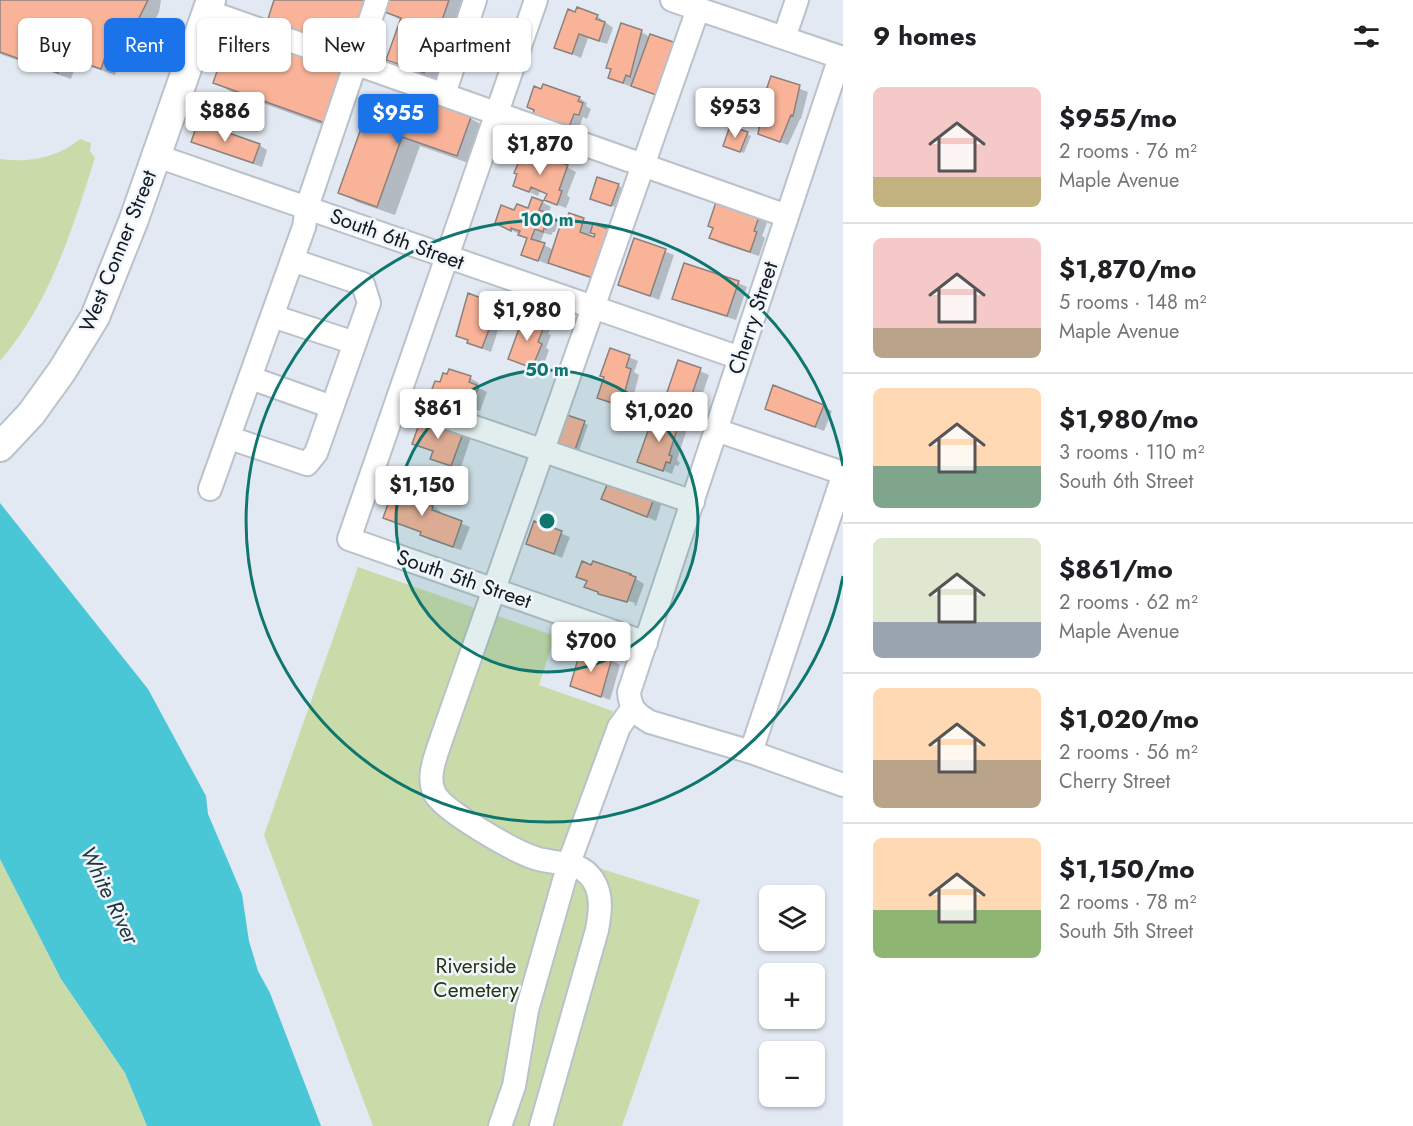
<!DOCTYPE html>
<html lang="en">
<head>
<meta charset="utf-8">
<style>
	body { margin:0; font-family:Jost,sans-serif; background:#f2f2f2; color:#202124; height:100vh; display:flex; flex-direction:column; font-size:22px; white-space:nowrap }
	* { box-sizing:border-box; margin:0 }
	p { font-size:20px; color:#757577 }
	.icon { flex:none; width:33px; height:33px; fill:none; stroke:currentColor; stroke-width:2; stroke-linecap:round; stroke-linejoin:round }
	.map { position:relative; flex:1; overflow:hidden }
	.sheet { display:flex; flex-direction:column; background:#fff; width:570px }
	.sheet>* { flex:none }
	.hud { position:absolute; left:18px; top:18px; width:570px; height:54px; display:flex; gap:12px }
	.tools { position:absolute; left:759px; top:885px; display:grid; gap:12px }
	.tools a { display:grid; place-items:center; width:66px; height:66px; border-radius:9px; background:#fff; box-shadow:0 2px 4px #0004; font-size:30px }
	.price { position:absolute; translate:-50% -51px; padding:0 14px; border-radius:6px; background:#fff; color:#222; font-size:20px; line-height:39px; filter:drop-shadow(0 2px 3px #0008) }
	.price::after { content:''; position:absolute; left:50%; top:36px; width:18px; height:14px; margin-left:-9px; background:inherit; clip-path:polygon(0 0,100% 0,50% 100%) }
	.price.current { background:#1a73e8; color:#fff }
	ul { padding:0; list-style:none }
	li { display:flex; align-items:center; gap:18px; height:150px; padding:0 30px }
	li+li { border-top:2px solid #e0e0e0 }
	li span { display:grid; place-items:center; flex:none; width:168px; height:120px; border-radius:9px; color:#555 }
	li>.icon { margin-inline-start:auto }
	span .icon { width:72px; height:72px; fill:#fffc; stroke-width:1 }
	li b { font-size:26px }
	h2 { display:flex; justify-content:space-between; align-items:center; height:72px; padding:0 30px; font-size:26px }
	.chip { padding:0 21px; border-radius:9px; background:#fff; box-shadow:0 2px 4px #0004; font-size:21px; line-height:54px }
	.chip.current { background:#1a73e8; color:#fff }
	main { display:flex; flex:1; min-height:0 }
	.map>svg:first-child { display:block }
	.green { fill:#cadbaa }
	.water { fill:#49c7d6 }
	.shadow { fill:#0003; fill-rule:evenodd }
	.building { fill:#f8b399; stroke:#8c817d; stroke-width:1.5 }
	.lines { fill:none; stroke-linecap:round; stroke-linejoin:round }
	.minor-casing { stroke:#bac1ca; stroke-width:26 }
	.major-casing { stroke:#bac1ca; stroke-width:32 }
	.minor { stroke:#fff; stroke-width:22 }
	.major { stroke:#fff; stroke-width:28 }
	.ring { fill:none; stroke:#0f766e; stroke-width:3 }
	.labels { text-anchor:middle; stroke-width:5; stroke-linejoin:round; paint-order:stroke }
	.street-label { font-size:21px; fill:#16191c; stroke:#f0f6fe }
	.park-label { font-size:21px; fill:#293311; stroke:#f0f6fe }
	.water-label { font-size:22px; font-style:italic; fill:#1f3538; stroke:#f0f6fe }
	.centre { fill:#0f766e; stroke:#f0f6fe; stroke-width:3 }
	.ring-label { font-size:18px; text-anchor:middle; font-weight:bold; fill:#0f766e; stroke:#f0f6fe; stroke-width:5; stroke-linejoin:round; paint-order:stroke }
</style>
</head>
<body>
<main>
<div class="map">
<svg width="843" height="1126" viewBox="0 0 843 1126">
	<rect width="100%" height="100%" fill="#e2e9f2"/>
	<path class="green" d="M80,139L91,143L90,151L95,158C72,230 50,303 0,361V159C29,163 57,158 80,139Z
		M358,567L555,636L539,685L613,711L561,856L700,900L622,1126H373L264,835Z
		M0,859L61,979L125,1073L147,1126H0Z"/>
	<path class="water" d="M0,503L148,689L206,796L208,814L242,894L249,941L258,971L270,993L321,1126H147L125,1073L61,979L0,859Z"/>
	<path class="shadow" d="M0,0H161L159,12L149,32L137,28L129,48L124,46L115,75L77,62L71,79L0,54Z
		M276,0H470L442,82L406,70L388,60L402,21L385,11L371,52L345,43L342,53L285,34Z
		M597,16L613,28L607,44L588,38L581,58L556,47Z
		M641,32L650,37L668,99L633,85L632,87L618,82L610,77Z
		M344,67L342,132L232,92L214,82Z
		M772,78L808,92L801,119H800L788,145L759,134Z
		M579,98L587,103L586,106L591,109L587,119L583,117L578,131L534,114Z
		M470,118L487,128L474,165L420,146L395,215L357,202L340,192L408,122Z
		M747,134L751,136L744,153L729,148Z
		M193,141L259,145L267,150L262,167L202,146Z
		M567,167L576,172L567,195L570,198L566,208L555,204L548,194L540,191L538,196L514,185L519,174Z
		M618,185L622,188L615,207L595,200Z
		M542,202L551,207L548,214L559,220L555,232H553L551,235L544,233L540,243L554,250L565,229L570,215L609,231L605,283L558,267L548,261L547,264L523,254L529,239L505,227L515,212L529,210ZM590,231L596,235L595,239L588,236Z
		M758,213L766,218L765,222L767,223L762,236L765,238L759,256L719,243L711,238Z
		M635,240L674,255L659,300L620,284Z
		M738,283L747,287L736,320L682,303L674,298Z
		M486,301L501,313L496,325L502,329V331L498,330L491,352L478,347L458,335Z
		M542,323L551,328L548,334L551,335L546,348L549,350L541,372L509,358Z
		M611,350L638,361L634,372L639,375L630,410L599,397Z
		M679,362L709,375L694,419L663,406Z
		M470,378L479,383L477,387L487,392L480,411L469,407L468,412L431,396Z
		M774,387L832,411L824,431L767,408Z
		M655,416L687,429L677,460L680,463L678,466L675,465L672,474L639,461Z
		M568,417L588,425L579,451L562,444Z
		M423,418L471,437L460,470L432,458L435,452L414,443Z
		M607,487L662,502L656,521L603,499Z
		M424,499L441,512L440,515L470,527L461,550L430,540L422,535V533L384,518Z
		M535,523L570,537L562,558L528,543Z
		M630,575L644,584L636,606L634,605L635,603L595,591L586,586L588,582L578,577Z
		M582,651L612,660L620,665L610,700L572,685Z"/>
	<path class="building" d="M0,0H148L135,26L124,22L116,42L111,40L101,69L63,56L58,73L0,52Z
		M274,0H368L353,43L328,35L324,45L266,25Z
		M385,0H449L424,73L386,60L401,18L382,11Z
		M577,7L598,15L596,19L605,22L599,41L579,34L572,54L554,48L568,9L575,12Z
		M621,23L642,30L630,77L626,75L623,83L608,78L611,69L606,68Z
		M233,24L345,66L325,123L213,83Z
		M650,34L676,43L659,96L631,86Z
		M771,76L800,85L793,116L791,115L780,142L758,134L762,113L759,111Z
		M543,84L580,97L578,101L583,103L579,115L574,114L569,127L533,114L534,110L527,107L534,86L541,89Z
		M415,97L471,117L457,156L402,137L377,207L338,193L369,106L407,120Z
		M198,122L260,144L253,163L191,142Z
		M730,126L748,132L740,152L723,146Z
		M523,152L568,165L559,190L562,191L557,205L544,200L547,194L531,187L529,192L513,186L517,174L514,173Z
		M597,177L619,184L611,206L590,199Z
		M532,197L543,201L539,210L551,214L546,229L544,228L543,232L535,229L531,239L545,243L538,261L521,255L527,238L518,235L520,231L511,228V231L495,223L501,205L514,210L517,204L528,208Z
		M716,202L759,217L754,231L757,232L750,252L709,238L713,228L708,226Z
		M569,213L584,218L580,232L594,237L595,234L590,233L593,224L609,229L596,279L548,263L560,226L564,227Z
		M634,238L666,249L650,296L618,285Z
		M684,263L739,281L727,316L672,299Z
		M468,293L486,300L485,304L493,307L488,320L495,323L493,328L490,327L482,348L467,343L468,340L456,336Z
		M524,315L543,322L540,328L543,329L538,342L542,344L532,368L508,359Z
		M610,348L630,355L626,367L631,369L621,406L597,398L604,377L600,376Z
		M678,360L701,368L685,415L662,407Z
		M449,369L471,376L469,382L479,386L471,407L461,403L459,408L429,397L435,381L440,382L443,373L447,374Z
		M773,385L824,405L815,427L765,409Z
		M654,414L679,423L669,455L672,456L670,463L666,462L663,471L637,462Z
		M567,415L585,421L575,450L556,443Z
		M422,416L464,431L451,466L430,459L433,451L412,444Z
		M612,483L655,496L647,517L601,499L607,485L611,486Z
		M394,487L425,498L423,502L433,506L432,510L462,521L453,547L420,535L421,532L383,518Z
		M534,521L562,531L554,554L526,544Z
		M582,561L591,565L593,561L631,574L630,575L636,577L627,602L598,594V592L584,587L587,581L576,577Z
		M581,649L612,658L601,697L570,686Z"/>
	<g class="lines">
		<g class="minor-casing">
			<path id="minor" d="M536,0L349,539L646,643
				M672,0L843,58
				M207,11L787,216
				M784,38L797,0
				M840,57L629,692C630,708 636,714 650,722L751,752L843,785
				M444,94L475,0
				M157,156L740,358
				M272,316L355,343
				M251,378L332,407
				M398,401L693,502
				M716,430L843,473
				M230,438L307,464L316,453L369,303L363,284L292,260
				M210,489L304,227L307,207L377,0
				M751,752L843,476
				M500,1126L514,1086L527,1010L569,863L619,727L632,709
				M541,1126L597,930C600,914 603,895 593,880C580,859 555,865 535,858C514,851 445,812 435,794C426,777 436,756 441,740L698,9"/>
		</g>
		<g class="major-casing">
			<path id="major" d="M0,447L31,414L62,371L95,317L133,222L211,0"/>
		</g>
		<use href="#minor" class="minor"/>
		<use href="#major" class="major"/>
	</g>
	<circle cx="547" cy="521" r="151" fill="#0f766e" fill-opacity=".12"/>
	<g class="ring">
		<circle cx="547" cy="521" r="151"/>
		<path d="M843 576A301 301 0 1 1 843 466"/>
	</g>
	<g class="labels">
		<g class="street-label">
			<text transform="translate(397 239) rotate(20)" y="7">South 6th Street</text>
			<text transform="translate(118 251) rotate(-68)" y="7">West Conner Street</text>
			<text transform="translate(753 318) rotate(-72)" y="7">Cherry Street</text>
			<text transform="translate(464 579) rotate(19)" y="7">South 5th Street</text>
		</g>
		<g class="park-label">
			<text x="476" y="973">Riverside<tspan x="476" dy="24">Cemetery</tspan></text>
		</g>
		<g class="water-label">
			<text transform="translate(110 895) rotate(64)" y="8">White River</text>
		</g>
	</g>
	<circle cx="547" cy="521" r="9" class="centre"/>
	<g class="ring-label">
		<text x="547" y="226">100 m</text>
		<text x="547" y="376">50 m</text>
	</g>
</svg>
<div class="tools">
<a><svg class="icon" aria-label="layers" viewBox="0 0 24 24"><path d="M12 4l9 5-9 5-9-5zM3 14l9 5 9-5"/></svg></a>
<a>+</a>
<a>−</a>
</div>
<b class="price" style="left:735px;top:139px">$953</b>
<b class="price" style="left:225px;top:143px">$886</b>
<b class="price current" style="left:398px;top:145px">$955</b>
<b class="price" style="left:540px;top:176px">$1,870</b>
<b class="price" style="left:527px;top:342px">$1,980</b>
<b class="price" style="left:438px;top:440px">$861</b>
<b class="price" style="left:659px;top:443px">$1,020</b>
<b class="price" style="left:422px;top:517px">$1,150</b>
<b class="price" style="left:591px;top:673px">$700</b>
<div class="hud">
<a class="chip">Buy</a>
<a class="chip current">Rent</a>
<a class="chip">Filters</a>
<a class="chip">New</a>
<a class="chip">Apartment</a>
</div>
</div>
<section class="sheet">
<h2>9 homes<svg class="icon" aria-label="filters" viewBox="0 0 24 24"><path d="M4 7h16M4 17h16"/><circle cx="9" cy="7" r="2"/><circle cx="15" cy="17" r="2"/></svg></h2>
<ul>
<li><span style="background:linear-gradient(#f6c9c9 75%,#c2b280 0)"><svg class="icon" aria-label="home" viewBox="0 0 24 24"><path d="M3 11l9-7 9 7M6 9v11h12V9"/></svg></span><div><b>$955/mo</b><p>2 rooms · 76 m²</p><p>Maple Avenue</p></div></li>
<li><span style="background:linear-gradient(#f6c9c9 75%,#b9a48a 0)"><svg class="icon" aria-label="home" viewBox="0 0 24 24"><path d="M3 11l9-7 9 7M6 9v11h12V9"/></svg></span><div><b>$1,870/mo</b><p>5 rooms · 148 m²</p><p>Maple Avenue</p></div></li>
<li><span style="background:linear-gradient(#ffd9b3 65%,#7fa58c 0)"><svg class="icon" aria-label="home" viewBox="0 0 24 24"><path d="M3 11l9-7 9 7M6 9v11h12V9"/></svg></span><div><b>$1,980/mo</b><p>3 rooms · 110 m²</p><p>South 6th Street</p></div></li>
<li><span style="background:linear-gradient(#dfe7d0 70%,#9aa5b1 0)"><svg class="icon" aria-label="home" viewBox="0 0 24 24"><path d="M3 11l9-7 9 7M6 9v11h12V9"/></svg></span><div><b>$861/mo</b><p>2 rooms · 62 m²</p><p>Maple Avenue</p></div></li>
<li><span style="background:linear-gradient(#ffd9b3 60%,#b9a48a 0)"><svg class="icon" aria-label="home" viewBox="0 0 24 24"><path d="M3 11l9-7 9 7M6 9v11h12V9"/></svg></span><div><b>$1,020/mo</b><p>2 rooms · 56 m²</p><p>Cherry Street</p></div></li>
<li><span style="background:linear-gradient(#ffd9b3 60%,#8fb573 0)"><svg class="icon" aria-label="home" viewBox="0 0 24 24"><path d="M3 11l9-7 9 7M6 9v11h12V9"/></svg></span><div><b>$1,150/mo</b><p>2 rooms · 78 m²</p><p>South 5th Street</p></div></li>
</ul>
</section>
</main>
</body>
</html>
